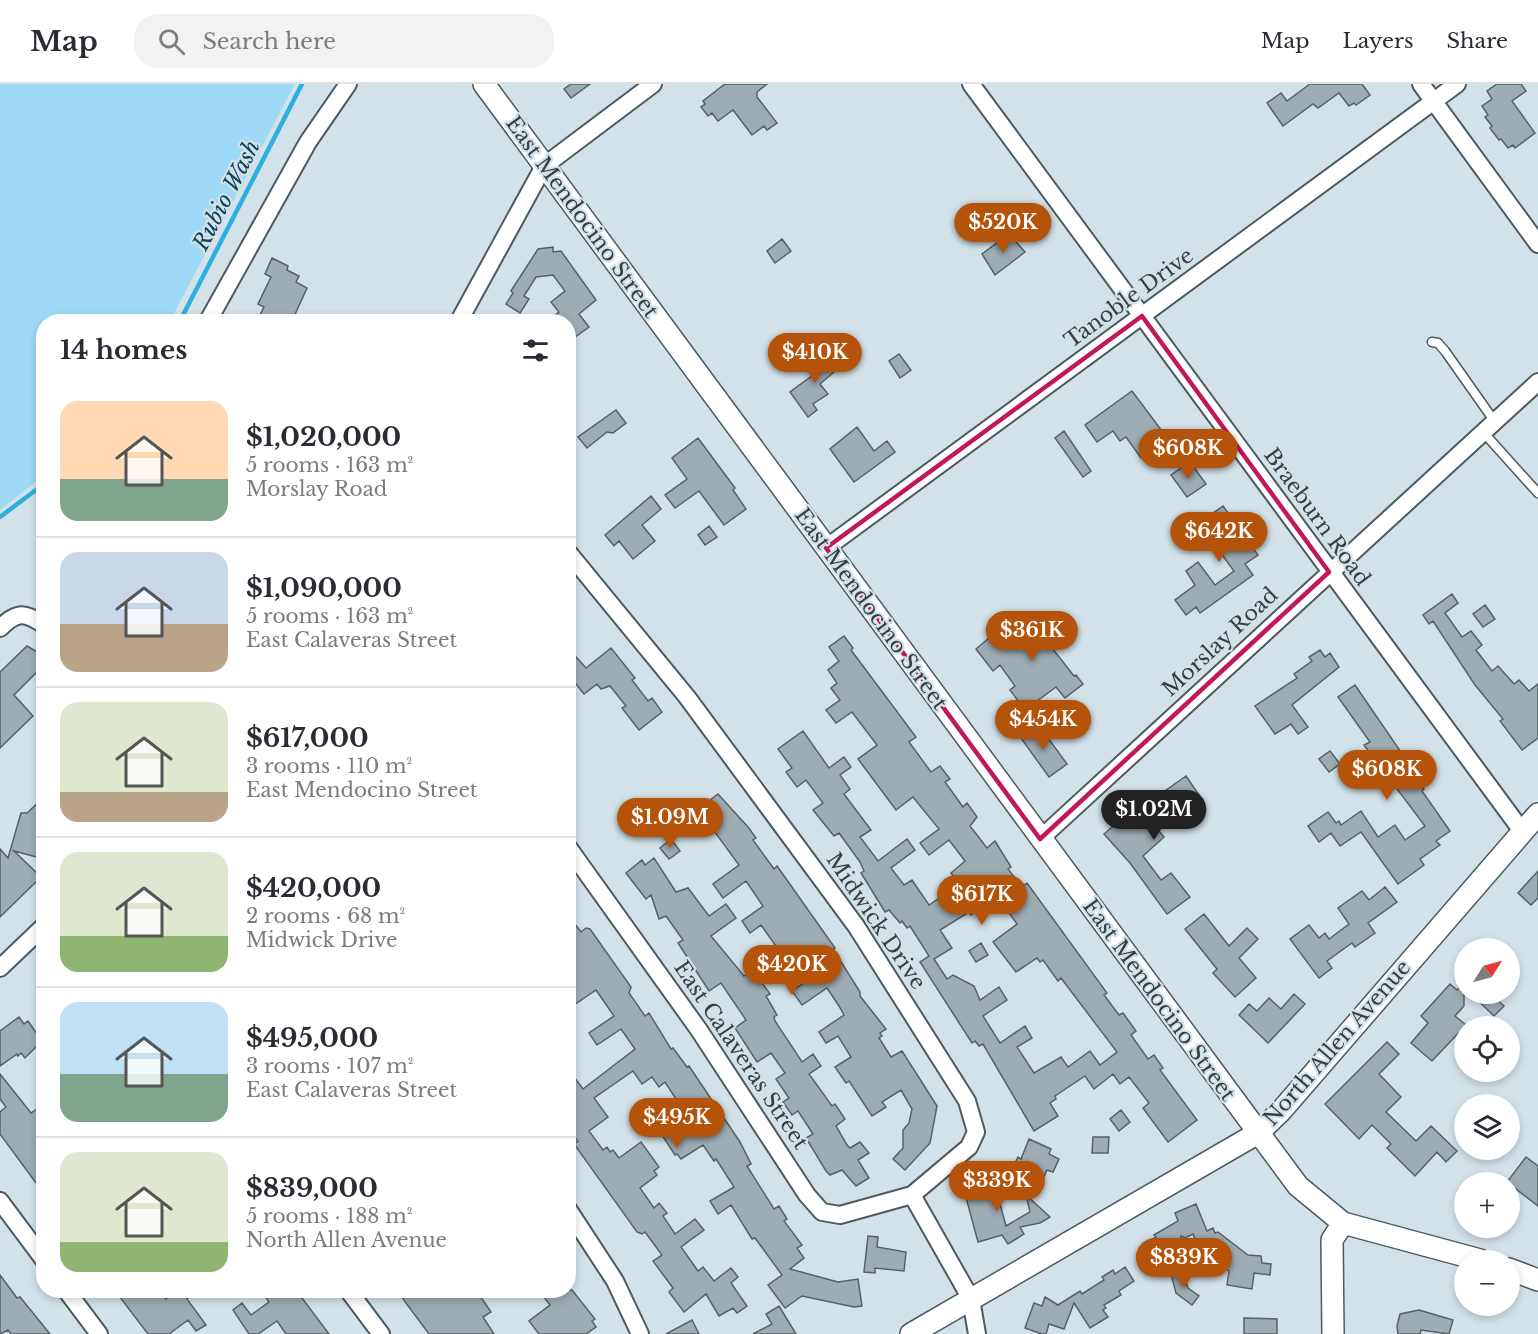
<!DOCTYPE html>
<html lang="en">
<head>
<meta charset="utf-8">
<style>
	body { margin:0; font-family:"Libre Baskerville",serif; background:#f2f2f3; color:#2b2b33; height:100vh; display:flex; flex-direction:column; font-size:22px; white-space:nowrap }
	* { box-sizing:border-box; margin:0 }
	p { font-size:20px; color:#7c7c81 }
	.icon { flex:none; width:33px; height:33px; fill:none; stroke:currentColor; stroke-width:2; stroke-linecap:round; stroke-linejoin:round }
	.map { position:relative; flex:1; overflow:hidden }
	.details { position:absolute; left:36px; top:230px; width:540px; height:984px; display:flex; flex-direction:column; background:#fff; border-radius:24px; box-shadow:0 3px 9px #0003 }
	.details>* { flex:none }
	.needle { width:39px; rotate:54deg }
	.controls { position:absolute; left:1454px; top:854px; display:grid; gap:12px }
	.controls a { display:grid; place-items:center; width:66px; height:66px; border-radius:50%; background:#fff; box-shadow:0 3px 9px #0003; font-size:30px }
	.price { position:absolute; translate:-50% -51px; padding:0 14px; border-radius:21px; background:#b45309; color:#fff; font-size:20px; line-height:39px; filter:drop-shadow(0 2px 3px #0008) }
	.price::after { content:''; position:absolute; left:50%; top:36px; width:18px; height:14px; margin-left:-9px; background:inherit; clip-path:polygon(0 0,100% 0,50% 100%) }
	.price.on { background:#222; color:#fff }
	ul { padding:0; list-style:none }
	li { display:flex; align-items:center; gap:18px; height:150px; padding:0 24px }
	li+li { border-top:2px solid #e1e1e2 }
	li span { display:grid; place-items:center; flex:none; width:168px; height:120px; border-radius:18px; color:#555 }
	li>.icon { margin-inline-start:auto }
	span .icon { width:72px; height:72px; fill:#fffc; stroke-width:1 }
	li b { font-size:26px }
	h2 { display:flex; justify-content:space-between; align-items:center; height:72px; padding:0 24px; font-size:26px }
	header { display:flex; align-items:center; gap:36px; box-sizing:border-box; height:84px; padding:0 30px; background:#fff; border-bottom:2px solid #e1e1e2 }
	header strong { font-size:28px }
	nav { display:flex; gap:33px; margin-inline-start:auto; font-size:21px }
	.search { width:420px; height:54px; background:#f2f2f3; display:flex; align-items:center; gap:15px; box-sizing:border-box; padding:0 21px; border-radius:24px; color:#7c7c81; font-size:22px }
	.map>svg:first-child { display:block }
	.green { fill:#9edaf7 }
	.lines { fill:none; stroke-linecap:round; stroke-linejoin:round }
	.stream { stroke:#2dafe1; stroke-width:4.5 }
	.building { fill:#9eacb3; stroke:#556268; stroke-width:1.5; fill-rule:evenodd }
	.service-casing { stroke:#4d5a60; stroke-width:11 }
	.minor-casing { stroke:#4d5a60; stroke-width:20 }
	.tertiary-casing { stroke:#4d5a60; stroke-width:24 }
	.service { stroke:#fff; stroke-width:8 }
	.minor { stroke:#fff; stroke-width:16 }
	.tertiary { stroke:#fff; stroke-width:21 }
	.marked { fill:none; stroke:#c2185b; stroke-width:4.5; stroke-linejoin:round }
	.labels { text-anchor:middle; stroke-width:4.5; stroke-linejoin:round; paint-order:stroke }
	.street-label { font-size:21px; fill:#383e41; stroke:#d3e2e9 }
	.water-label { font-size:22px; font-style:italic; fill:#104559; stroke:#d3e2e9 }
</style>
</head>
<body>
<header>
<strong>Map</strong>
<div class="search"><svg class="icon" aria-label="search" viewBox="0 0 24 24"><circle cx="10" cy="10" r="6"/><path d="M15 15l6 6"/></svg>Search here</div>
<nav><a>Map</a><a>Layers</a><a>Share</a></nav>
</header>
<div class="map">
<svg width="1538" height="1250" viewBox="0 0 1538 1250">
	<rect width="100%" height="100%" fill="#d3e2e9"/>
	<path class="green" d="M0,0H295L170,237H44L43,392L0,426Z"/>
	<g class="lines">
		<path class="stream" d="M180,237L302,0
			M0,433L44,400"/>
	</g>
	<path class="building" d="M571,0H590L571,14L564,5Z
		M725,0H767L757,8V13L777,39L767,46L764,42L752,51L733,26L718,37L712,29L708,32L701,23L705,20L703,17Z
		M1310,0H1362L1370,11L1356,21L1354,19L1349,22L1339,9L1318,24L1313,20L1283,42L1267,19L1281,9L1287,17Z
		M1497,0H1521L1526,7L1512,17L1535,49L1515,64L1513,61L1508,64L1501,55L1499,56L1490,44L1492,42L1485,33L1488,31L1482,22L1492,15L1487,7Z
		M1009,150L1025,168L995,191L982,170Z
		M782,155L791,167L775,179L767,167Z
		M553,163V168L561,167L596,216L579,230L589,243L568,258V237H547L559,228L551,218L565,207L553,191L536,193L524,212L529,215L520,229L506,220L513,209L511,207L538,165Z
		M272,174L288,182L287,186L299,192L296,198L307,204L292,237H257L264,223L258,220L271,193L265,190Z
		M829,268L840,283L820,300L828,310L813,320L817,326L808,333L790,308L813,291L807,283Z
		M899,270L911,286L900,294L889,277Z
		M1132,307L1168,355L1141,374L1126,353L1120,357L1113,347L1097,358L1085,341Z
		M616,326L626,339L613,349L607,348L587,364L578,353Z
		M857,343L874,367L887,357L895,368L854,398L830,365Z
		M1064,347L1091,387L1083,393L1055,354Z
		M698,354L735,404L733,406L746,425L724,441L699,407L675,424L665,411L687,395L672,374Z
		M1190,378L1206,400L1187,413L1171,391Z
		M651,412L661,425L642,441L655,457L633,475L619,457L614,462L605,451Z
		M1223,422L1258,471L1245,480L1253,491L1200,529L1196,523L1186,531L1175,516L1195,501L1186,487L1198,478L1215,501L1234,487L1206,449L1201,453L1194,443Z
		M709,442L717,453L705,461L698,451Z
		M1452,510L1458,519L1445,529L1462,553L1471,547L1482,561L1476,566L1492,587L1498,582L1514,600L1519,596L1529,607L1538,600V654L1522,666L1500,637L1503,635L1475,601L1433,537L1429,540L1423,531Z
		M1485,521L1495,535L1483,543L1473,530Z
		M1031,534L1039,545L1045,540L1050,548L1067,535L1075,546L1052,564L1074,592L1076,591L1083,600L1065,614L1056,603L1025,626L1010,606L1015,602L1000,581L993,587L976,565L989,554L995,561Z
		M844,552L853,564L851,566L916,653L909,658L931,688L940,682L950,695L945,698L963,723L967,719L977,733L970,742L987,764L995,757L1011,783L1008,785L1022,803L1027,799L1107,909L1104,911L1119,931L1123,929L1136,947L1131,951L1148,975L1154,971L1163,984L1160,986L1197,1036L1168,1058L1143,1024L1149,1019L1129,993L1120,1000L1113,990L1094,1005L1085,992L1055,1012L1056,1015L1050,1019L1058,1032L1034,1047L983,960L979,962L975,957L972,959L920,878L929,872L910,842L907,844L902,837L900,839L889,826L885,828L861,789L864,787L860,778L839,749L834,752L813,726L823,719L806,696L797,703L786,688L792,684L778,665L803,647L829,684L844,673L851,683L840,691L850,705L844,710L871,746L860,753L878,777L907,755L915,766L891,784L904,801L912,796L929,821L960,800L951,789L965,777L949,756L929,771L920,759L939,745L913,713L896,726L858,675L877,661L852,628L836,639L826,626L840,616L831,604L837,599L828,586L839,577L829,563ZM997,812L1017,840L993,858L1016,888L1037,874L1040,878L1043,876L1058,897L1061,894L1117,968L1100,981L1090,967L1068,983L1061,973L1034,989L1017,963L1032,954L1025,942L1000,959L983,932L1007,916L999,903L980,916L974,902L953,891L947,895L934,875L952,864L940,846L969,828L971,831Z
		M27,562L44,572V592L37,588L14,611L33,632L0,664V588Z
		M568,564L586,584L611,564L635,594L632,596L648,617L652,614L662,628L639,646L622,624L626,622L610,602L601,605L597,600L584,610L568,590Z
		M1320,566L1325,573L1330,569L1339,583L1292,621L1308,643L1298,650L1291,640L1275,650L1255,622L1297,594L1294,590L1312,577L1309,573Z
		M1355,601L1409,680L1411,678L1420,691L1417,694L1424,705L1422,707L1450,747L1436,757L1440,761L1420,775L1424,781L1398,800L1361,748L1340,762L1331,749L1319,758L1308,742L1328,728L1336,739L1339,737L1341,741L1361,727L1378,753L1395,741L1405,756L1425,742L1364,661L1370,658L1338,613Z
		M1028,642L1036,653L1043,647L1067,680L1049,693L1018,650Z
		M1330,667L1340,680L1329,688L1319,675Z
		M1186,692L1199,711L1184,721L1187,726L1158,746L1164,753L1143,772L1161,796L1171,789L1190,813L1167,830L1130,779L1104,750L1119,737L1123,742L1155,714Z
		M718,710L748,743L756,754L753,756L774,785L777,782L835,864L833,865L860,908V912L886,945L880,949L882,952L879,954L891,973L902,967L937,1022L930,1059L905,1086L893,1075L903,1064V1046L909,1039L912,1025L901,1006L882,1018L886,1023L872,1032L849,997L846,999L835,983L851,973L838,952L826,959L819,948L844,931L839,922L827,904L802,921L792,907L817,890L801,867L773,887L775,891L762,899L770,910L766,912L777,931L774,933L775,937L802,978L813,970L821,982L809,990L832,1022L835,1020L845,1035L836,1042L847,1061L850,1064L860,1058L869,1069L858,1076L869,1094L856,1102L842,1086L830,1091L826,1087L806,1054L813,1050L798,1027L792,1031L783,1018L789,1014L776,995L785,989L771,969L757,978L735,944L746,936L721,899L709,907L678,859L683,856L666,832L659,835L651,811L646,815L626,789L642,776L645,781L654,774L676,808L688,804L709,832L726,820L736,834L711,852L744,892L767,876L766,874L778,865L761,841L750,849L742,837L763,822L746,797L723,814L713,800L739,781L698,725Z
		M44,713V775L14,767L41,793L0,833V765L8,774L21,729H27Z
		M671,755L680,767L669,775L660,764Z
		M1538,787V814L1531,821L1518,809Z
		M1385,803L1397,818L1368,839L1375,849L1355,863L1352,859L1327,877L1332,884L1319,894L1290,855L1309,841L1319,854L1325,849L1329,855L1349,840L1338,824L1362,807L1369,816Z
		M1204,830L1229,862L1247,844L1258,855L1239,874L1256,894L1235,913L1213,889L1217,885L1185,845Z
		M568,831L581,848L586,844L590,845L631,903L629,909L645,932L649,929L671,965L673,964L687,983L689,982L740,1058L751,1080L747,1082L774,1125L779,1122L787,1135L784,1137L802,1161L797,1164L804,1174L790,1185L838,1198L858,1195L862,1222L854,1223L802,1212L785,1224L768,1201L782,1191L755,1154L752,1155L731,1121L718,1130L710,1117L734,1103L716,1075L714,1077L703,1061L681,1075L677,1070L675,1071L658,1045L683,1029L676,1019L678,1018L665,998L659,1003L652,993L642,1000L633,987L594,1014L608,1033L589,1047L603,1066L607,1063L610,1068L613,1066L619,1074L641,1058L659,1083L654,1087L657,1091L640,1104L654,1124L659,1119L667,1129L663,1132L675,1150L695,1135L704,1146L681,1163L698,1187L703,1183L714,1197L731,1184L738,1193L731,1199L747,1222L737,1229L733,1224L719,1232L706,1210L684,1228L669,1208L673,1204L653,1177L662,1171L645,1148L642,1150L637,1148L574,1060L578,1057L568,1045V985L583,1005L635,965L621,945L597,961L589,949L614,932L596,906L568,925Z
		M981,859L988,871L976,878L969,867Z
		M1464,899V922L1455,932L1466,941L1432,977L1411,959L1428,939L1421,932L1450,900L1457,906Z
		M1470,909H1490L1504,922L1494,932Z
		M1294,910L1305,920L1268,959L1239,931L1249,920L1257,927L1269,914L1281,925Z
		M19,933L24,940L28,937L42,957L25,974L21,969L18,972L17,970L0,982V947Z
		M1387,958L1399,970L1379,990L1401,1013L1386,1028L1416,1057L1431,1042L1457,1067L1446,1078L1437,1068L1415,1092L1387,1064L1391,1060L1372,1041L1359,1055L1325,1020Z
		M0,990L31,1029L44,1020V1093L36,1099L0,1050V1028L6,1023L0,1015Z
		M1121,1026L1130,1038L1119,1047L1110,1035Z
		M1093,1053H1109L1108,1069H1092Z
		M1029,1055L1051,1065L1049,1070L1059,1075L1053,1088L1047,1086L1038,1106L999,1088L1012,1085L1018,1073L1021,1075Z
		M1526,1073L1538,1082V1122L1507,1098Z
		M998,1089L1002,1104L996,1105L1006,1142L1030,1128L1026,1111L1050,1133L1040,1139L1020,1143L1024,1150L1008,1160L1002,1151L978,1158L964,1106L982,1101L980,1093Z
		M1196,1120L1207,1147L1213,1144L1215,1149L1218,1148L1248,1171L1261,1172L1262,1179L1271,1180L1270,1191L1254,1189L1252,1205L1227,1201L1229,1187L1199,1165L1193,1150L1185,1154L1181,1152V1157L1159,1170L1151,1156L1156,1153L1154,1151L1178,1137L1175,1129Z
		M868,1152L878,1153L877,1163L906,1168L904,1187L875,1184V1189L864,1188Z
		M1125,1183L1134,1197L1119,1207L1121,1211L1104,1221L1106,1224L1103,1226L1108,1233L1090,1244L1074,1219L1064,1245L1049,1240L1046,1250H1042L1025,1244L1034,1219L1042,1222L1045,1213L1058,1221L1080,1207L1082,1210L1104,1196L1102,1193L1113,1186L1115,1190Z
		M1171,1190L1184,1191L1188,1204L1199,1212L1192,1221L1176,1209Z
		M0,1191L17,1214L20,1213L50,1250H11L8,1246L0,1250Z
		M127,1206H159L166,1215L178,1206H198L187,1215L206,1241L196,1247L188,1236L169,1250H148L119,1212Z
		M261,1206H296L329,1250H286L277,1237L258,1250H249L233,1226L242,1219L251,1231L269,1218Z
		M415,1206H476L491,1228L483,1233L494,1250H429L403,1215Z
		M552,1206H572L595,1235L592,1237L596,1243L586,1250H539L529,1237L550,1221L543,1212Z
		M779,1222L796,1250H753L772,1240L766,1230Z
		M1419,1226L1453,1236L1449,1250L1421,1246L1420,1250H1398L1397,1242L1400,1230Z
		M1244,1234L1277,1235V1250H1244Z
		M692,1236L699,1250H666Z"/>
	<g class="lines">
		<g class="service-casing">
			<path id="service" d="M1432,258L1438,259L1445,267L1495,338
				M1484,349L1538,409"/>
		</g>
		<g class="minor-casing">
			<path id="minor" d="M971,0L1522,747
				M1421,0L1538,160
				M208,237L308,58L348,0
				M459,237L544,82L653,0
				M826,464L1457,0
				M568,468L687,613L856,842L967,1017L976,1048L969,1063L912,1111L840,1131L822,1128L807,1111L699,946L568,763
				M0,544C17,527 25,528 44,541
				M1040,755L1538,298
				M0,884L44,842
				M912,1111L971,1215L977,1250
				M0,1117L44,1176
				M568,1125L615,1197L640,1250
				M66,1206L99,1250
				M348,1206L381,1250"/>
		</g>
		<g class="tertiary-casing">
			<path id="tertiary" d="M484,0L1298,1102L1343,1139L1480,1176
				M1509,1185L1538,1196
				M911,1250L1258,1049L1281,1027L1538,730
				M1333,1250L1332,1156L1343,1139"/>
		</g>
		<use href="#service" class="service"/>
		<use href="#minor" class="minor"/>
		<use href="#tertiary" class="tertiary"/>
	</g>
	<path class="marked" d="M1142,232L1329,488L1040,755L826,464Z"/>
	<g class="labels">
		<g class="street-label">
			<text transform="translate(582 133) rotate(54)" y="7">East Mendocino Street</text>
			<text transform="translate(1129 214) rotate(-36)" y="7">Tanoble Drive</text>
			<text transform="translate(1317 433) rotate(54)" y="7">Braeburn Road</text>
			<text transform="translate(871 525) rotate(54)" y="7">East Mendocino Street</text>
			<text transform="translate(1220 558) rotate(-43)" y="7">Morslay Road</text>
			<text transform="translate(876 837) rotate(56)" y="7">Midwick Drive</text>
			<text transform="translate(1159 916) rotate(54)" y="7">East Mendocino Street</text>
			<text transform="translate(1337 959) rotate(-49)" y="7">North Allen Avenue</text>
			<text transform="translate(741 971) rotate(56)" y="7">East Calaveras Street</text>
		</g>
		<g class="water-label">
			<text transform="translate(226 111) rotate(-63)" y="8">Rubio Wash</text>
		</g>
	</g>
</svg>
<div class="controls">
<a><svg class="needle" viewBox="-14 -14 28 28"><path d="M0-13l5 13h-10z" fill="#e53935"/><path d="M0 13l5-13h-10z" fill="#7c7c81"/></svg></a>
<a><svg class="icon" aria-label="locate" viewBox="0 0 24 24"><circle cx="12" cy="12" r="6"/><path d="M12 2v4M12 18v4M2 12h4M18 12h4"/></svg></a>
<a><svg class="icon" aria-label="layers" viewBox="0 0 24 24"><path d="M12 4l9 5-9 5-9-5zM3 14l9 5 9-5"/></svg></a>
<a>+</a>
<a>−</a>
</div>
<b class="price" style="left:1003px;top:170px">$520K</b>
<b class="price" style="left:815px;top:300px">$410K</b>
<b class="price" style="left:1188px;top:396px">$608K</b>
<b class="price" style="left:1219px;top:479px">$642K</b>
<b class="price" style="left:1032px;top:578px">$361K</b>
<b class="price" style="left:1043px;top:667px">$454K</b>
<b class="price" style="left:1387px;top:717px">$608K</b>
<b class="price on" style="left:1154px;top:757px">$1.02M</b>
<b class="price" style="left:670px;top:765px">$1.09M</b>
<b class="price" style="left:982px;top:842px">$617K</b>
<b class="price" style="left:792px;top:912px">$420K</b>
<b class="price" style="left:677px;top:1065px">$495K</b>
<b class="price" style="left:997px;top:1128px">$339K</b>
<b class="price" style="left:1184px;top:1205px">$839K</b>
<section class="details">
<h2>14 homes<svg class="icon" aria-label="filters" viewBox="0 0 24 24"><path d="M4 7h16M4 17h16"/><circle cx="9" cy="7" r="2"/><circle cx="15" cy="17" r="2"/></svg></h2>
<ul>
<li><span style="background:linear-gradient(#ffd9b3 65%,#7fa58c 0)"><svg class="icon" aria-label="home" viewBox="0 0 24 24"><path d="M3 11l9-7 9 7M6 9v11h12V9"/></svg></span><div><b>$1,020,000</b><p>5 rooms · 163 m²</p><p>Morslay Road</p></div></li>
<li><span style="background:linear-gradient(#c9d6e8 60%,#b9a48a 0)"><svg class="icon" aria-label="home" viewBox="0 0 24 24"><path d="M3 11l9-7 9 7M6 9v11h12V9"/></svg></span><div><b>$1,090,000</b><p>5 rooms · 163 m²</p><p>East Calaveras Street</p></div></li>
<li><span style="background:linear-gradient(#dfe7d0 75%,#b9a48a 0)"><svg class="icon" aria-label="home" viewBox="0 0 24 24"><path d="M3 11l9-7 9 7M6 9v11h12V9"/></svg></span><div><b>$617,000</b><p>3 rooms · 110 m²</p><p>East Mendocino Street</p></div></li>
<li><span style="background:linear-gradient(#dfe7d0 70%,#8fb573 0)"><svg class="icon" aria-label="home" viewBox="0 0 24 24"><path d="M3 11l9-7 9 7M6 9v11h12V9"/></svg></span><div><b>$420,000</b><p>2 rooms · 68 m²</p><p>Midwick Drive</p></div></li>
<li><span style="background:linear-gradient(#bfe0f5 60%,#7fa58c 0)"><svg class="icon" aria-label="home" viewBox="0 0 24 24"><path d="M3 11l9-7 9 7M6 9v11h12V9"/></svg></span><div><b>$495,000</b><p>3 rooms · 107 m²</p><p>East Calaveras Street</p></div></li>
<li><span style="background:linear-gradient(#dfe7d0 75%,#8fb573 0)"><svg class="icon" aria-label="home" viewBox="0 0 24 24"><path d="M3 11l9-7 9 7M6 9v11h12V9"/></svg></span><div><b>$839,000</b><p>5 rooms · 188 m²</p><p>North Allen Avenue</p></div></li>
</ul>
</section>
</div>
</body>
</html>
